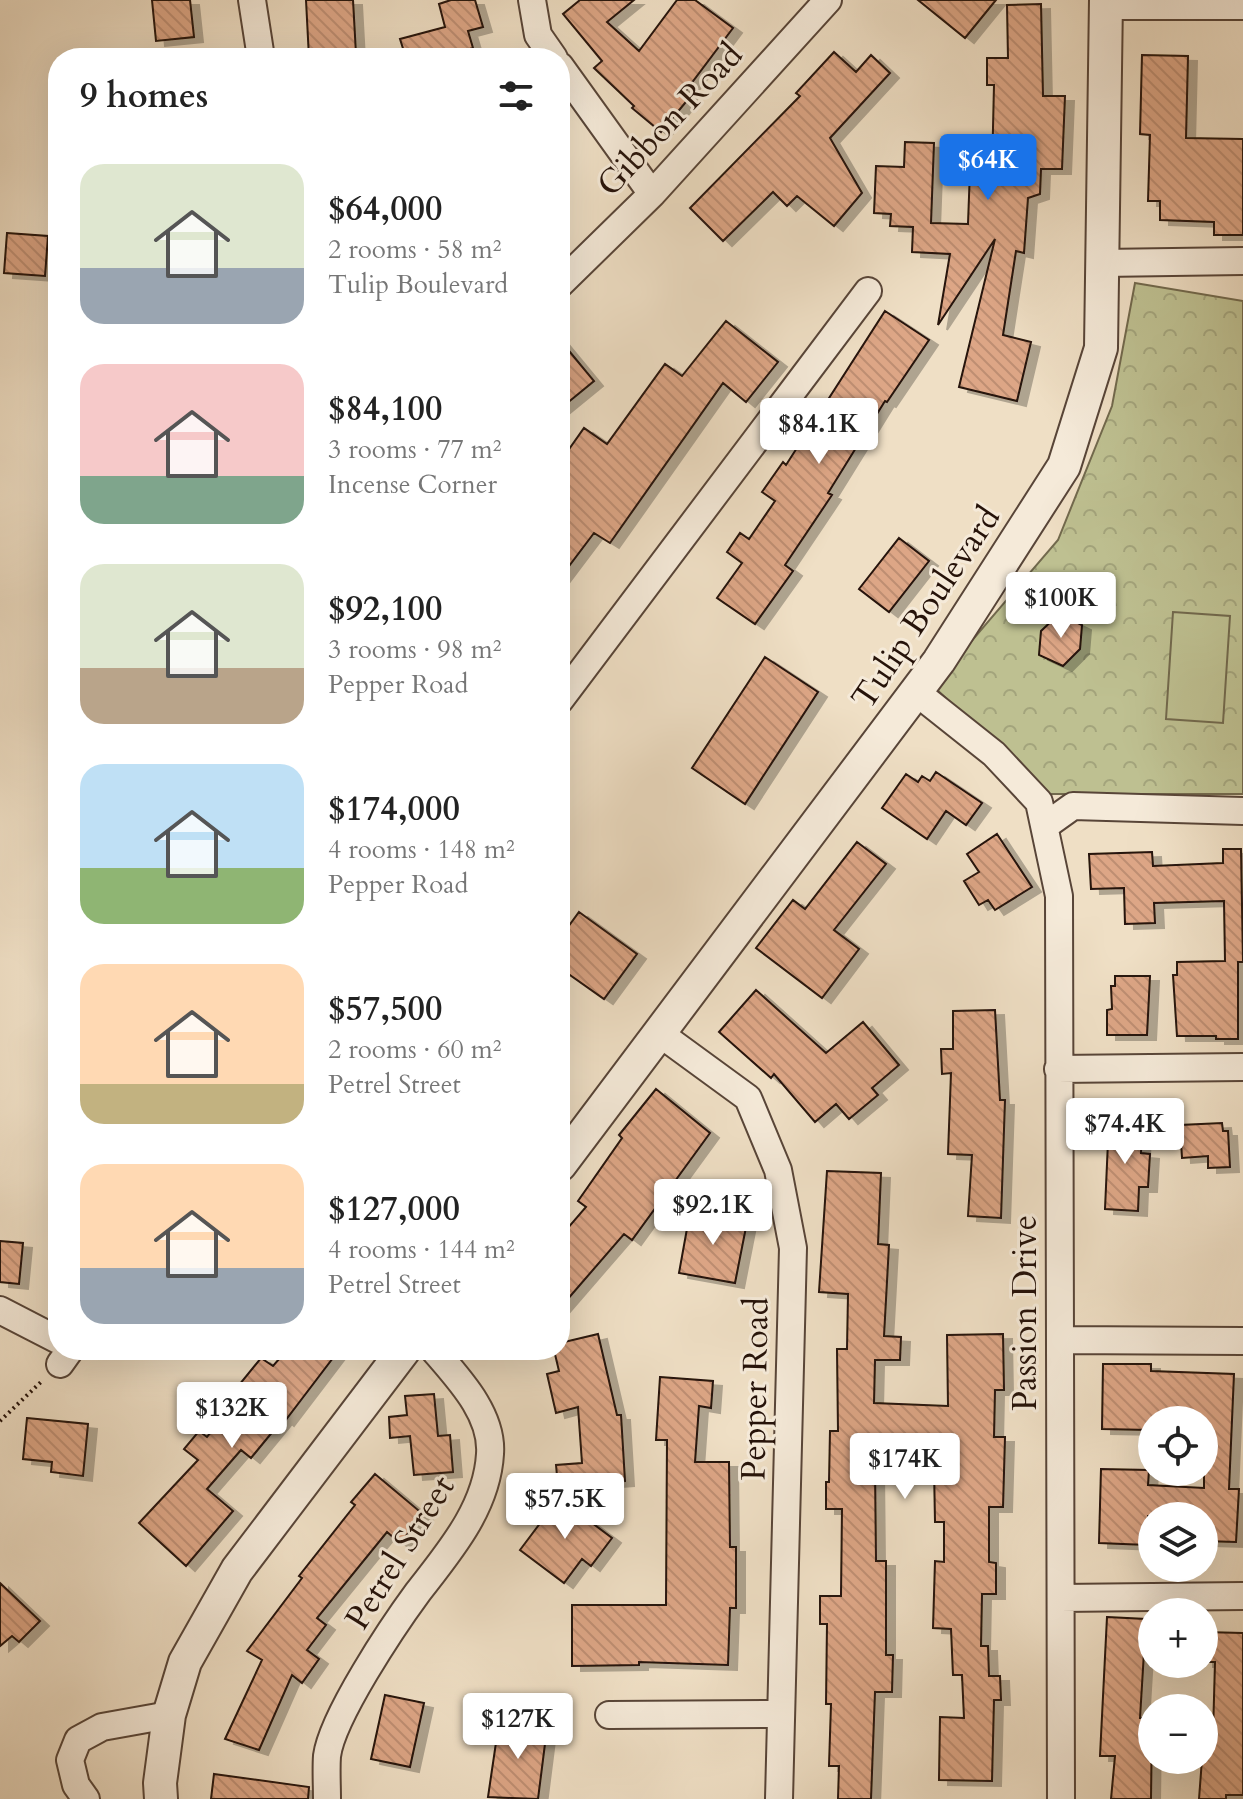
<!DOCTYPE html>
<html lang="en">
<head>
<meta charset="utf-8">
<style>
	body { margin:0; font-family:Cardo,serif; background:#f2f2f2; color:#222; height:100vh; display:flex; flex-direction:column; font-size:30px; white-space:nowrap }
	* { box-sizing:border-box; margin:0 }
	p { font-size:26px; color:#767676 }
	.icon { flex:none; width:44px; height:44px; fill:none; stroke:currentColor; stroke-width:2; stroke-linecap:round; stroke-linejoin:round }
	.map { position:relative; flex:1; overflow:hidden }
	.panel { position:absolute; left:48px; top:48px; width:522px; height:1312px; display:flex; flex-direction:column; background:#fff; border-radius:32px; box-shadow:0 8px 32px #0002 }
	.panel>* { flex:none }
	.controls { position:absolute; left:1138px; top:1406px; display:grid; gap:16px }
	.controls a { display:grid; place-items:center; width:80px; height:80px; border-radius:50%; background:#fff; box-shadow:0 8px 32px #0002; font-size:40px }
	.price { position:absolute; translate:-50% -68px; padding:0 18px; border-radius:8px; background:#fff; color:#222; font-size:26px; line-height:52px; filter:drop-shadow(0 2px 4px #0008) }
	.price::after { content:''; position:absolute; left:50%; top:48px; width:24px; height:18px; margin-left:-12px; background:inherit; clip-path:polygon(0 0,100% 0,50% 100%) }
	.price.selected { background:#1a73e8; color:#fff }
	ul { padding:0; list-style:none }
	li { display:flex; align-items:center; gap:24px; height:200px; padding:0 32px }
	li span { display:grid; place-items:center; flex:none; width:224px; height:160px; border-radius:24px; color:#555 }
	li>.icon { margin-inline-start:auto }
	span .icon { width:96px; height:96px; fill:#fffc; stroke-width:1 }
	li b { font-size:34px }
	h2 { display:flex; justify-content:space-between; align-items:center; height:96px; padding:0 32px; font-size:34px }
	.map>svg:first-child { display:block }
	.park { fill:url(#park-crowns); stroke:#72694d; stroke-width:2 }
	.garden { fill:#bec091; stroke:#72694d; stroke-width:2 }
	.building { fill:url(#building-back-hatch); stroke:#251209; stroke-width:2; filter:url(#shadow) }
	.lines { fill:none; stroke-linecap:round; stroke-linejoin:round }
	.minor-casing { stroke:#584538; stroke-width:30 }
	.tertiary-casing { stroke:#584538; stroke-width:36 }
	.path { stroke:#251209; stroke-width:4; stroke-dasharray:2 4; stroke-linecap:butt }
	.minor { stroke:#f5ead9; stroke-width:26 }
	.tertiary { stroke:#f5ead9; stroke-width:32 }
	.labels { text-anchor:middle; stroke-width:6; stroke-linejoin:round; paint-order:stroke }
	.street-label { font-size:34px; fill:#251209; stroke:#f5ead9 }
</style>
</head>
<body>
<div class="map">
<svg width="1243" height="1799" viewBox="0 0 1243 1799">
	<defs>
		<pattern id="park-crowns" width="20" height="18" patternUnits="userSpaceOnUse" patternTransform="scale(2)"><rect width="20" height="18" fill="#bec091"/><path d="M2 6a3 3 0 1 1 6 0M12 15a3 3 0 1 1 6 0" fill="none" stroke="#a3a47c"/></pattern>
		<pattern id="building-back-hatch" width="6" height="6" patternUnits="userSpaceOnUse" patternTransform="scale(2)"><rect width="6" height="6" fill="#dda686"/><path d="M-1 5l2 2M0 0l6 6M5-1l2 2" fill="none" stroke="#be8e72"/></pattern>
		<filter id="shadow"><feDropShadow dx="9" dy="5" stdDeviation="0" flood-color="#0004"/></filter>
	</defs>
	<rect width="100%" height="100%" fill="#efdfc5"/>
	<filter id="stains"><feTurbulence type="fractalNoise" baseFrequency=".0025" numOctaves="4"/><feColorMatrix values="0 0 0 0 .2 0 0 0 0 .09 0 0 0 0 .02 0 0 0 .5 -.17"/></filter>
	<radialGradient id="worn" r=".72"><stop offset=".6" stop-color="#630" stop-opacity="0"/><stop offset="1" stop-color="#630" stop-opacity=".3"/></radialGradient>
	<path class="park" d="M1135,283L1243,301V794H1048L933,686L1058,540L1112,406Z"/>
	<path class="garden" d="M1173,612L1230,616L1223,723L1166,719Z"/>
	<path class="building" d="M152,0H190L194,37L156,41Z
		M306,0H353L356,54L309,58Z
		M451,0H475L483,27L468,31L473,48L459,52L461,58H406L400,39L445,27L439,4Z
		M580,0H634L607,22L639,51L677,0H695L733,28L685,92L690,97L661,132L632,108L634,106L594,68L602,61L563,14Z
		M918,0H996L965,38Z
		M1041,4L1043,96H1065L1062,169H1041L1040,194L1028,198L1024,253L1016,251L1003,335L1031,342L1017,401L959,387L995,239L938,325L950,254L912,252L913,227L890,226L891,214L874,213L876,166L904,167L905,142L934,143L931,223L968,224L970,170L992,171L994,85H987V58H1008L1007,5Z
		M834,52L856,72L871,55L890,73L830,138L862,193L834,226L797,196L787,206L773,192L723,241L690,208L800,96L796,93Z
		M1142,55L1188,56L1186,138L1243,139V235H1214V222L1160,220V201H1148L1150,135L1140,134Z
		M7,233L48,236L45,276L4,273Z
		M885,311L929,340L887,402L885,401L828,493L832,495L785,565L793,571L755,624L717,598L742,563L727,552L740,533L749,539L775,501L762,492L783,462L786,465Z
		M726,321L778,362L746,402L723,383L610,543L594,533L560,578V462L584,428L607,444L665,364L682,376Z
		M560,340L594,381L560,409Z
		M899,538L929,561L889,612L859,589Z
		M1059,614L1082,625L1080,649L1063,666L1039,655L1041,631Z
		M765,657L818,692L745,804L692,768Z
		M936,772L982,803L966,825L946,811L927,839L882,808L906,774L918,782L922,776L930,781Z
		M997,834L1032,887L995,910L988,900L979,905L964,881L979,872L967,854Z
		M857,842L886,864L834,930L859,949L822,998L756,948L793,900L805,909Z
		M1223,849H1241L1243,962H1238V1039H1216V1036H1177L1173,975H1177V962L1225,961L1224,901L1154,903L1155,923L1125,924L1124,888L1091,889L1089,854L1152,852L1153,866L1223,863Z
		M579,912L637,954L604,999L560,968V938Z
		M1115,976H1150L1147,1035H1107V1010L1112,1009L1111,986H1115Z
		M756,990L826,1053L863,1022L899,1065L872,1088L878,1095L849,1119L836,1104L815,1122L774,1074L771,1078L719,1032Z
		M995,1010L1000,1100H1005L1001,1218L968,1216L972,1155L948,1154L951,1073L942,1074L941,1049H953V1011Z
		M656,1089L710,1133L632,1240L624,1234L560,1308V1237L586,1207L578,1201L622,1138L619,1135Z
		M1109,1119L1132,1120V1125L1142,1126L1141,1153L1150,1154L1148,1187H1139L1138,1211L1105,1209Z
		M1222,1123L1223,1131H1228L1230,1167L1208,1168V1156L1182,1158L1180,1125Z
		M827,1171L881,1173L878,1244L889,1245L884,1336L901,1337L900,1360H875L874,1403L948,1406L947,1335L1003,1334L1004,1390H995L994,1437H1005L1003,1507H989V1562L996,1563V1594H982L981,1646H988L989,1676H1000L1001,1700H994L992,1781L939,1780L940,1717L964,1718L962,1675H953L951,1629L933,1628L935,1561L944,1562V1522H935L934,1468L875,1467L876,1561H886V1655H893L892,1692H875L871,1799H838L839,1766H829L831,1704H826L827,1624H820V1596H841L842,1509H826V1482H829L830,1431H838L837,1349H847L848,1294L819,1292Z
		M690,1212L747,1222L735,1283L679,1273Z
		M0,1241L23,1243L19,1284L0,1282Z
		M598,1334L617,1415H621L625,1481L558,1486L556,1465L582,1463L578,1407L556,1413L547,1374L559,1371L554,1350H560V1343Z
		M287,1350H339L285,1421L283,1419L251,1458L241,1450L207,1489L233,1511L186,1566L139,1523L198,1460L184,1449L199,1431L207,1437L246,1390L239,1385L261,1358L273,1366Z
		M1103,1364H1151V1371L1234,1374L1229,1489H1239L1236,1542L1204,1541V1516H1148L1147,1545L1099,1543L1101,1469L1149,1470L1148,1485L1204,1488V1420H1150V1430L1102,1429Z
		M660,1377L713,1381L711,1408L699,1406L695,1462H729L730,1547H736V1608H730L728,1665L639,1662V1665L572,1666V1605H666L667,1440H656Z
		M434,1394L438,1436L450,1435L453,1472L414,1475L410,1436L390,1438L389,1417L407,1415L405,1396Z
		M27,1418L88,1424L83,1476L51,1472L52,1462L23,1459Z
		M375,1474L424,1515L400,1543L387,1532L317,1618L326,1625L307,1650L319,1659L302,1683L292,1675L259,1750L225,1739L262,1660L247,1651L302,1578L299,1576L355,1505L351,1502Z
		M559,1498L612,1538L591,1566L582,1559L564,1583L520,1550Z
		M0,1583L40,1621L19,1642L12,1636L0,1646Z
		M1107,1617L1146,1619L1140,1718H1152L1151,1799H1111L1115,1756H1100Z
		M1204,1632L1243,1633V1795H1226V1799H1199L1204,1733L1213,1734L1215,1662H1204Z
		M385,1695L424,1703L410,1767L371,1759Z
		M511,1720L537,1723L546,1736L538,1799L488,1797L498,1729Z
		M214,1774L309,1787L308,1799H211Z"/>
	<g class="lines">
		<g class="minor-casing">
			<path id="minor" d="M252,0L261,58
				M532,0L538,35L554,58
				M1106,6H1243
				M560,66L652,194
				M1102,263L1243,261
				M560,284L652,194L828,0
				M916,692L994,754L1039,802L1059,896L1061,1799
				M560,700L868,291
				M1045,826L1073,806L1243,811
				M659,1033L748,1098L778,1170L793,1248L779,1799
				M1058,1069L1243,1067
				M0,1310L58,1340
				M1060,1340L1243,1341
				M60,1364L70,1350
				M1061,1598L1243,1596
				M609,1715L781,1714
				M86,1799L76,1785L70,1760L78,1740L102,1727L169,1715
				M327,1799C327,1785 326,1770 327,1756C332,1717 393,1626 418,1592C449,1552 487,1508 490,1454C493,1414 458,1378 434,1350"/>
		</g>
		<g class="tertiary-casing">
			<path id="tertiary" d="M560,1165L939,661L1064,466L1101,348L1106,0
				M161,1799L160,1783L169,1715L185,1662L237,1570L404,1350"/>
		</g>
		<path class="path" d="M0,1421L42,1381"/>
		<use href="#minor" class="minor"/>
		<use href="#tertiary" class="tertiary"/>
	</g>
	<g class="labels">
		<g class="street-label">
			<text transform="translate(669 119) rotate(-47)" y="12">Gibbon Road</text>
			<text transform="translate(925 607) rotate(-56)" y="12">Tulip Boulevard</text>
			<text transform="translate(1024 1313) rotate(-90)" y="12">Passion Drive</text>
			<text transform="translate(754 1389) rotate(-89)" y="12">Pepper Road</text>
			<text transform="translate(399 1552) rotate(-58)" y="12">Petrel Street</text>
		</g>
	</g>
	<rect width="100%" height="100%" filter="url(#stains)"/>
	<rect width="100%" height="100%" fill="url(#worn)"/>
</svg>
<div class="controls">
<a><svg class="icon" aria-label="locate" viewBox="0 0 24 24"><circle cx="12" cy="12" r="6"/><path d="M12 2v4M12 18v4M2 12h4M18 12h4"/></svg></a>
<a><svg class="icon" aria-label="layers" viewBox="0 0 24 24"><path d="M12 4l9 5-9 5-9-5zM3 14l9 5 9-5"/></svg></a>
<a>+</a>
<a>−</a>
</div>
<b class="price selected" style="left:988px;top:202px">$64K</b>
<b class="price" style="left:819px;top:466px">$84.1K</b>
<b class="price" style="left:1061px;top:640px">$100K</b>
<b class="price" style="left:1125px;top:1166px">$74.4K</b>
<b class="price" style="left:713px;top:1247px">$92.1K</b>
<b class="price" style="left:232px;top:1450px">$132K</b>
<b class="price" style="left:905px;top:1501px">$174K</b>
<b class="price" style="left:565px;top:1541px">$57.5K</b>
<b class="price" style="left:518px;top:1761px">$127K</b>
<section class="panel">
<h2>9 homes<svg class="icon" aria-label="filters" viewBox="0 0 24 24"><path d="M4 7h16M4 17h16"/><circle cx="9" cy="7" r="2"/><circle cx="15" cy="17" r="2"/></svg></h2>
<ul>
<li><span style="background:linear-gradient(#dfe7d0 65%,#9aa5b1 0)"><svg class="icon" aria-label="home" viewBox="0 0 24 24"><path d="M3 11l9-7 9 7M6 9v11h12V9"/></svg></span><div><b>$64,000</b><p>2 rooms · 58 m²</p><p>Tulip Boulevard</p></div></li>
<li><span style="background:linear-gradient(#f6c9c9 70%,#7fa58c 0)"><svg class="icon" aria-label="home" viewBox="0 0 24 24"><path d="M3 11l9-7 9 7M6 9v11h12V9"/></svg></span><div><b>$84,100</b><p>3 rooms · 77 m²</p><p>Incense Corner</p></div></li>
<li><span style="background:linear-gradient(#dfe7d0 65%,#b9a48a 0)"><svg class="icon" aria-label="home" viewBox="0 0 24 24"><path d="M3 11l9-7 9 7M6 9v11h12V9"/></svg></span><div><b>$92,100</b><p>3 rooms · 98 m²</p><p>Pepper Road</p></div></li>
<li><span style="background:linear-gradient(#bfe0f5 65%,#8fb573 0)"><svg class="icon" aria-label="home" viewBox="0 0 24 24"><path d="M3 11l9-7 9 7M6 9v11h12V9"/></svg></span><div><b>$174,000</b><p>4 rooms · 148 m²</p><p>Pepper Road</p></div></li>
<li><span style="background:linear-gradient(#ffd9b3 75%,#c2b280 0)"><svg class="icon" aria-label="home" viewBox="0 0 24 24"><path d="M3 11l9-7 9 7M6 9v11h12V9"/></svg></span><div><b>$57,500</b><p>2 rooms · 60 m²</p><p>Petrel Street</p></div></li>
<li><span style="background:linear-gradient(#ffd9b3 65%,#9aa5b1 0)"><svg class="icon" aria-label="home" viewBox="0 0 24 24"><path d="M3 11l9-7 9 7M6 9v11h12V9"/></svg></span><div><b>$127,000</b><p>4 rooms · 144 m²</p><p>Petrel Street</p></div></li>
</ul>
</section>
</div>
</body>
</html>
